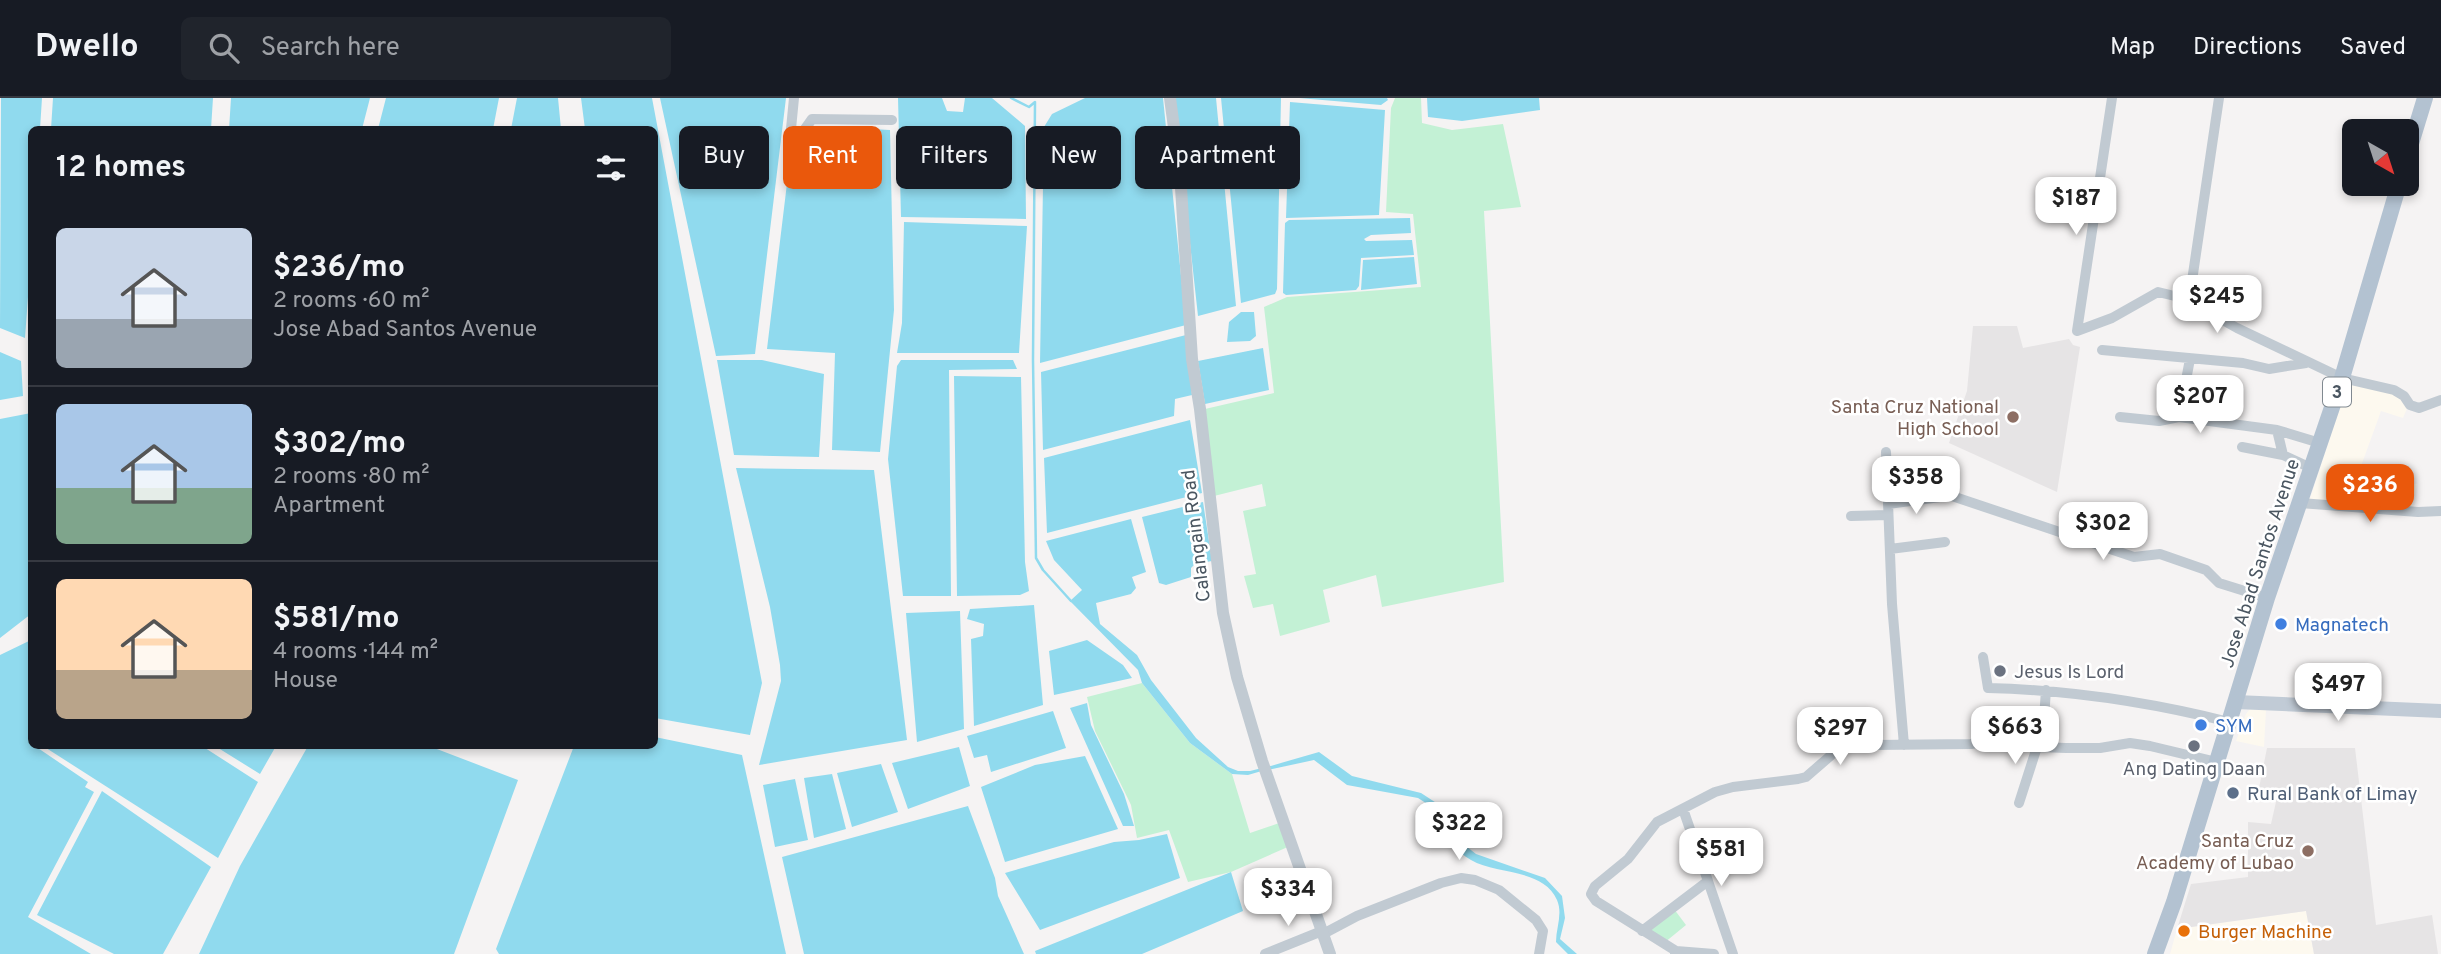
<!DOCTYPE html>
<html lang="en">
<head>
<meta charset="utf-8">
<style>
	body { margin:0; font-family:Overpass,sans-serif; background:#20242c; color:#f1f3f6; height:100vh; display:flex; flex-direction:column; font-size:26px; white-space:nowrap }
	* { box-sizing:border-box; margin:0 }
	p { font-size:23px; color:#9ea1a6 }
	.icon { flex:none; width:38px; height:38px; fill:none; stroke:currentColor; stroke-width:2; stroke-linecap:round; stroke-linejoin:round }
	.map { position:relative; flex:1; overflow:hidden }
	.sheet { position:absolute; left:28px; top:28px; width:630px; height:623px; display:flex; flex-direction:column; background:#171b24; border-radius:10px; box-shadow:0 4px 10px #0003 }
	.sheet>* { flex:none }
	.hud { position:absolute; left:679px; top:28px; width:665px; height:63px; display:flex; gap:14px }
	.needle { width:46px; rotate:141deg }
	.tools { position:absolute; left:2342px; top:21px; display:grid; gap:14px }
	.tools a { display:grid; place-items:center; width:77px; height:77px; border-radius:10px; background:#171b24; box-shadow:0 4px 10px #0003; font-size:35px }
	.price { position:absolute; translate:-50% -60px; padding:0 16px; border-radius:14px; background:#fff; color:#222; font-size:23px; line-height:46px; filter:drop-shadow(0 2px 4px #0008) }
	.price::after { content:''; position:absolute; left:50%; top:42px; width:21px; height:16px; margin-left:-10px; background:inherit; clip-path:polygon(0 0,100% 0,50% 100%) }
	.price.active { background:#ea580c; color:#fff }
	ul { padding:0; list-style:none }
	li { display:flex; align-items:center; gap:21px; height:175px; padding:0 28px }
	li+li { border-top:2px solid #363941 }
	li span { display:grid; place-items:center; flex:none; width:196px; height:140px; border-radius:10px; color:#555 }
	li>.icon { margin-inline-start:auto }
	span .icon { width:84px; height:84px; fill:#fffc; stroke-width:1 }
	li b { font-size:30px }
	h2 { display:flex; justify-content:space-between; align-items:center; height:84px; padding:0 28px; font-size:30px }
	.chip { padding:0 24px; border-radius:10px; background:#171b24; box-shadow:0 4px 10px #0003; font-size:24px; line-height:63px }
	.chip.active { background:#ea580c; color:#fff }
	header { display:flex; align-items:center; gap:42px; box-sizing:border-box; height:98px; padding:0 35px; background:#171b24; border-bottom:2px solid #363941 }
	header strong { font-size:33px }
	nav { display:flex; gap:38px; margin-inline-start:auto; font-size:24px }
	.search { width:490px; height:63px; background:#20242c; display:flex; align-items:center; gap:18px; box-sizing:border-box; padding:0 24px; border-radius:10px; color:#9ea1a6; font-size:26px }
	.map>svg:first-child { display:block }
	.commercial { fill:#fdf9ef }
	.education { fill:#e6e4e5 }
	.green { fill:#c3f1d5 }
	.water { fill:#90daee }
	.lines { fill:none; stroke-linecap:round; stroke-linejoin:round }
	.stream { stroke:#90daee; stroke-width:2.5 }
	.minor { stroke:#c1cad2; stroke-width:10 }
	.tertiary { stroke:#c1cad2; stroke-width:12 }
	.secondary { stroke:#c1cbd6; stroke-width:14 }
	.primary { stroke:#b3c2d1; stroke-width:16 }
	.education-dot { fill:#8d6e63; stroke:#fff; stroke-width:2.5 }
	.shop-dot { fill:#3f7fe0; stroke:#fff; stroke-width:2.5 }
	.worship-dot { fill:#6b7280; stroke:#fff; stroke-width:2.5 }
	.service-dot { fill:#5c6f8a; stroke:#fff; stroke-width:2.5 }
	.food-dot { fill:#e8710a; stroke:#fff; stroke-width:2.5 }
	.labels { text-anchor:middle; stroke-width:5; stroke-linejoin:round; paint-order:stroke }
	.shield { fill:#fff; stroke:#808990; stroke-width:2 }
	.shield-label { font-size:18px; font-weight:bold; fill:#4a5661 }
	.education-label { font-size:19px; fill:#785e54; stroke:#fff; text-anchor:end }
	.street-label { font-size:19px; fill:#4a5661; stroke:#fff }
	.shop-label { font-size:19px; fill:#366cbe; stroke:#fff; text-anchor:start }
	.worship-label { font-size:19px; fill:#5b616d; stroke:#fff; text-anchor:start }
	.service-label { font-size:19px; fill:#4e5e75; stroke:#fff; text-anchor:start }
	.food-label { font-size:19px; fill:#c56008; stroke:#fff; text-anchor:start }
</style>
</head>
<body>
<header>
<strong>Dwello</strong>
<div class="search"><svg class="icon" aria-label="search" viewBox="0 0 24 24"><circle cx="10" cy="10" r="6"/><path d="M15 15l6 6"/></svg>Search here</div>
<nav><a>Map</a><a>Directions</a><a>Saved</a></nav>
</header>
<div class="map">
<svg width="2441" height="856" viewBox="0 0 2441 856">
	<rect width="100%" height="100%" fill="#f5f3f3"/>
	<path class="commercial" d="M2348,285L2393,294L2408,308L2403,320L2381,313L2356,382L2417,386L2412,409L2309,404Z
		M2250,611L2266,612L2264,649L2236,643L2246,616Z
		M2306,813L2314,856H2170L2177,831Z"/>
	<path class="education" d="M1973,228H2017L2023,250L2069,241L2073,247L2080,249L2057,394L1949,345L1967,293Z
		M2267,650H2355L2376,827L2432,817L2438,856H2314L2306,813L2177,831L2191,786L2248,779V724L2271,726L2278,695L2259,690Z"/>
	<path class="green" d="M1395,0H1421L1422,25L1452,32L1503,26L1521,109L1484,113L1504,484L1382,509L1376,477L1323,492L1330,524L1280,538L1273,506L1253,510L1244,478L1256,476L1243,413L1266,408L1262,386L1214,398L1205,311L1274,295L1264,209L1287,199L1421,189L1413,116L1386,114L1391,10Z
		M1142,585L1190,645L1232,676L1250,735L1282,724L1290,748L1231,774L1188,784L1169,732L1137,740L1131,707L1095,633L1087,599Z
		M1674,811L1686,827L1664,845L1645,833Z"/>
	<path class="water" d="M1,0H42L40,31L32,32V144L25,240L0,230Z
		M53,0H213L211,31H51Z
		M231,0H370L362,31L229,32Z
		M386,0H499L493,31H378Z
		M517,0H558L561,31H511Z
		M581,0H652L762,585L750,637L655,620L654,32L585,31Z
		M660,0H786L755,256L716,258Z
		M898,0H942L947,13L963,14L965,0H992L1025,28L1026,121L901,119Z
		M1085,0H1163L1186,227L1040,265L1044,29L1052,16Z
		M1174,0H1216L1236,208L1198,218Z
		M1221,0H1281L1277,191L1275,196L1241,205Z
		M1299,0H1387L1388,2L1381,7Z
		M1427,0H1539L1540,12L1462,23L1428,19Z
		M1290,4L1385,12L1379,117L1286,120Z
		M810,28L890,32L894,212L880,354L832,352L835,255L767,251L792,44Z
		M1410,120L1411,135L1371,137L1364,141L1366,143L1412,142L1414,157L1361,160L1359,188L1356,192L1286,197L1283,195L1285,125L1289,122Z
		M904,124L1027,128L1019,255H897L902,225Z
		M1414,159L1417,186L1361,192L1363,162Z
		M1241,214H1254L1256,238L1250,243L1227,244L1229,224Z
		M1186,237L1192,297L1175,301L1174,318L1043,352L1041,274Z
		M1263,250L1269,292L1205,306L1198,263Z
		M0,254L21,263L23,298L0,302Z
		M717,262H762L824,276L819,359L734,357Z
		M901,262H1013L1017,271L949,272L951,498H903L888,361L897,268Z
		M954,278L1021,279L1025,464L1029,493L1020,497L957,498Z
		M31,315V516L0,540V321Z
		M1190,322L1202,395L1047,435L1044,360Z
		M736,370L874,372L907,642L759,667L781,583L780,567L770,509Z
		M1203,404L1212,463L1195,466L1191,470V479L1166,487L1159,485L1142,419Z
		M1131,421L1146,474L1132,479L1136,490L1131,496L1096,505L1100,526L1137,557L1151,582L1196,640L1228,669L1238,673H1250L1266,669L1265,672L1248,677L1232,676L1190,645L1142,585L1138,572L1070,503L1082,492L1054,462L1046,443Z
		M1034,507L1043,607L974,628L971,541L983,538L984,526L967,521L970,511Z
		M960,513L964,631L917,644L906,515Z
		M31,542L32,640L29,644L88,684L85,689L94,694L28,819L91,856H0V557Z
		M1087,542L1123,567L1132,580L1054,597L1049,553Z
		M1087,605L1091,627L1124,696L1134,728H1123L1070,610Z
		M1053,613L1066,650L991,674L987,657L974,660L967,638Z
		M655,639L742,657L786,856H499L496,851L574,648H654Z
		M43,648H202L258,684L218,760Z
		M215,648H276L260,676Z
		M308,648H429L518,682L454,856H199L240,768Z
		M959,649L970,688L908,711L892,665Z
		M1319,654L1352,678L1421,695L1441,708L1439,727L1476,756L1545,780L1562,798L1565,820L1560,841L1577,856H1568L1556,844C1556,830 1563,816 1557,802C1543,770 1496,777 1471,762C1457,754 1445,740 1434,730L1435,711L1418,700L1347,687L1314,662L1268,672L1267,669Z
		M1085,658L1118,731L1005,764L981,689L1035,667Z
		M881,666L898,714L852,729L837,675Z
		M832,676L846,731L814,740L804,680Z
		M795,681L808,742L775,749L763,687Z
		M102,693L211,769L163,856H114L37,817Z
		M968,708L995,780L998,798L1024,856H804L782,759Z
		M1167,736L1180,780L1040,832L1005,775L1114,744L1139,742Z
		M1231,774L1243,813L1142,856H1036L1035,853Z"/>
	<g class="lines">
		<path class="stream" d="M1011,0L1029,9L1035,4L1033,262L1036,460L1043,472L1071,503"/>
		<path class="minor" d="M794,0L790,41L800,38L812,21L892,22
			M2112,0L2077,233L2112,220L2158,194L2183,200L2237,230L2342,280L2394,292L2404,298L2410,307L2419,310L2441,302
			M2189,203L2219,0
			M2102,252L2243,265L2269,271L2306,265
			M2120,319L2159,323L2179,319L2277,332L2283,357
			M2179,319L2190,261
			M2277,332L2320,345
			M2242,349L2283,357L2311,370
			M1886,354L1892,506L1904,647
			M1946,396L2134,459L2160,456L2206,472L2219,485L2267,500
			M2300,405L2418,414L2441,413
			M1888,406L1940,399
			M1851,418L1888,417
			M1890,451L1945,444
			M1983,559L1988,590C2070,592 2149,604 2229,624
			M2042,649L2046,592
			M2019,705L2037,649
			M1708,783L1733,856
			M1642,833L1708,783L1683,711
			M1323,836L1357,818L1441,785L1461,780L1475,782L1499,792L1536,822L1543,833L1539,856
			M1676,853L1714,856
			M1265,856L1322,833
			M1675,856L1676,853L1596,803L1591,796L1595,788L1628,761L1657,724L1715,694L1733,689L1798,681L1806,679L1836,653L1844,650L1874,647L1971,646L1994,642L2040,649L2066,650H2100L2130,645L2150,648L2217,664"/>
		<path class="tertiary" d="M1170,0L1180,74L1192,261L1200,311L1223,515L1237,579L1262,663L1330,856"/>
		<path class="secondary" d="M2236,604L2441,613"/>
		<path class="primary" d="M2406,62L2425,0
			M2155,856L2174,804L2267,500L2342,280L2399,86"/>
	</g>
	<g class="education-dot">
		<circle cx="2013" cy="319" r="7"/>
		<circle cx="2308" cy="753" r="7"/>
	</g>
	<g class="shop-dot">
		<circle cx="2281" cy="526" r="7"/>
		<circle cx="2201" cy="627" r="7"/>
	</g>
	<g class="worship-dot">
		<circle cx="2000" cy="573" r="7"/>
		<circle cx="2194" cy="648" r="7"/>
	</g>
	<circle class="service-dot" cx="2233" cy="695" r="7"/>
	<circle class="food-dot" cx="2184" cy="833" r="7"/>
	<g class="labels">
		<rect class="shield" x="2323" y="279.5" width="28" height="29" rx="5"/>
		<g class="shield-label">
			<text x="2337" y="300">3</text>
		</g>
		<g class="education-label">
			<text x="1999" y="315">Santa Cruz National<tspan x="1999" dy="22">High School</tspan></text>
			<text x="2294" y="749">Santa Cruz<tspan x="2294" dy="22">Academy of Lubao</tspan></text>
		</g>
		<g class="street-label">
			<text transform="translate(1195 438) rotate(-97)" y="7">Calangain Road</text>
			<text transform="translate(2259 465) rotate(-72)" y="7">Jose Abad Santos Avenue</text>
		</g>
		<g class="shop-label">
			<text x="2295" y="533">Magnatech</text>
			<text x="2215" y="634">SYM</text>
		</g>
		<g class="worship-label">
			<text x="2014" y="580">Jesus Is Lord</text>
			<text x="2194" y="677" text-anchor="middle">Ang Dating Daan</text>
		</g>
		<g class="service-label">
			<text x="2247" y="702">Rural Bank of Limay</text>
		</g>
		<g class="food-label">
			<text x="2198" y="840">Burger Machine</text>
		</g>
	</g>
</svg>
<div class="tools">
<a><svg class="needle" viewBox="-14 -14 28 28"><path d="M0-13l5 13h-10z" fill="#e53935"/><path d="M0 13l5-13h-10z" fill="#9ea1a6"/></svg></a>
</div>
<b class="price" style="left:2076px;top:139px">$187</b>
<b class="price" style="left:2217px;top:237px">$245</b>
<b class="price" style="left:2200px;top:337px">$207</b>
<b class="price" style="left:1916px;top:418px">$358</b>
<b class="price active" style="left:2370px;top:426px">$236</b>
<b class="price" style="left:2103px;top:464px">$302</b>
<b class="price" style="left:2338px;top:625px">$497</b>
<b class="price" style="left:2015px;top:668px">$663</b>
<b class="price" style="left:1840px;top:669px">$297</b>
<b class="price" style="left:1459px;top:764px">$322</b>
<b class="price" style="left:1721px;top:790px">$581</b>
<b class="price" style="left:1288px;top:830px">$334</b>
<div class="hud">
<a class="chip">Buy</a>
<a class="chip active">Rent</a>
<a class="chip">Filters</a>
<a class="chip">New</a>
<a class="chip">Apartment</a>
</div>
<section class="sheet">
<h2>12 homes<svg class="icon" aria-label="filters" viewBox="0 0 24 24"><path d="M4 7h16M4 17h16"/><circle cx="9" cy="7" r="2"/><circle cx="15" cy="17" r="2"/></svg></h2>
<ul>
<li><span style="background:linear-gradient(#c9d6e8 65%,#9aa5b1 0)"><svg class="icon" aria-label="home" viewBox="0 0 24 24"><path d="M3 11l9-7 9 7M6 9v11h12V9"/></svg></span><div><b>$236/mo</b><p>2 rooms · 60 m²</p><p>Jose Abad Santos Avenue</p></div></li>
<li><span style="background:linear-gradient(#a9c7e8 60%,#7fa58c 0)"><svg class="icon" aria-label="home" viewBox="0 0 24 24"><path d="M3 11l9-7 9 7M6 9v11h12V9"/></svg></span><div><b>$302/mo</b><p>2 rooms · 80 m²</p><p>Apartment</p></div></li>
<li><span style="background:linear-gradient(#ffd9b3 65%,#b9a48a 0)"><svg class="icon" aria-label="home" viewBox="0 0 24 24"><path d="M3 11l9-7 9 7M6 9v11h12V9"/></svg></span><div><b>$581/mo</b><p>4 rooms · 144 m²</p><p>House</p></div></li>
</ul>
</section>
</div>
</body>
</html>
